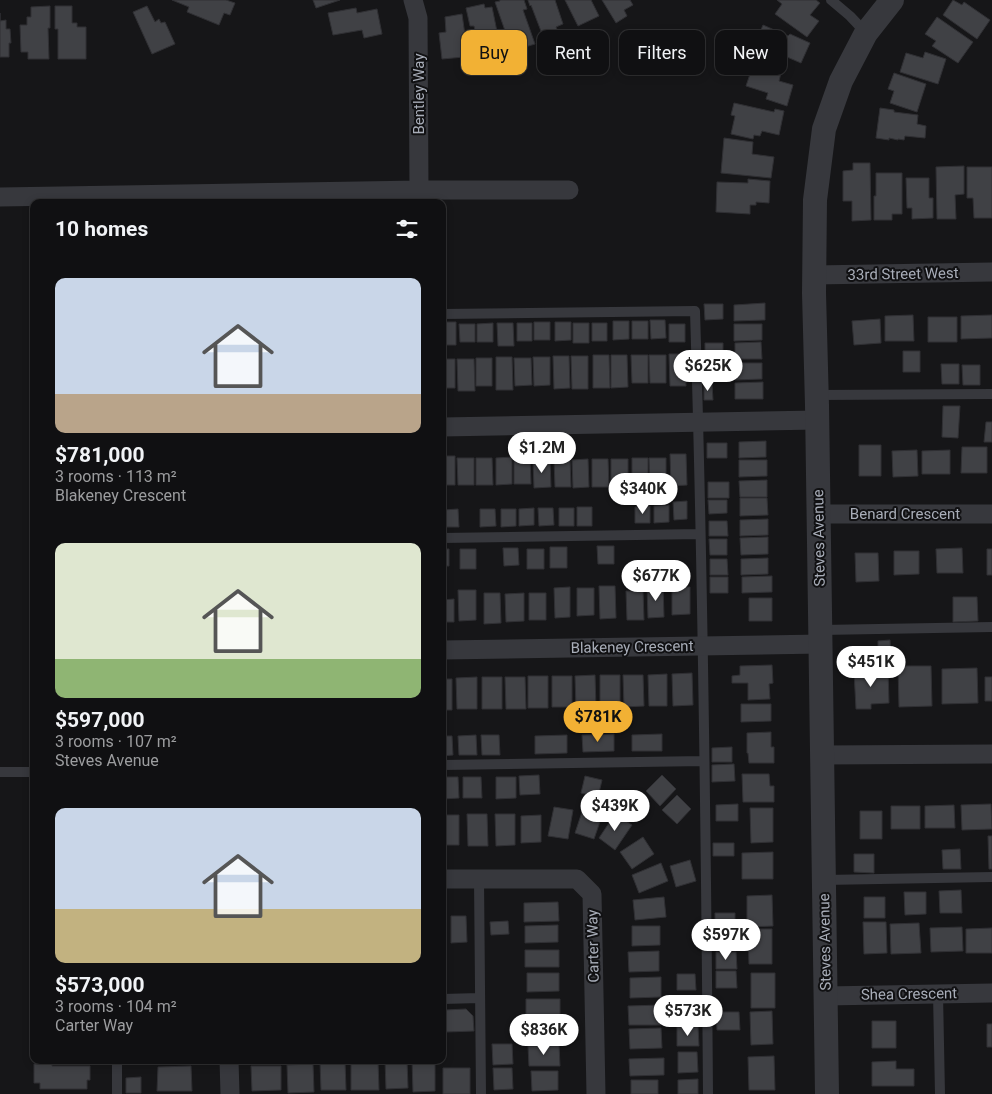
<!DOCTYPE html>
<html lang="en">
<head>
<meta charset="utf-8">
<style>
	body { margin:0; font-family:Roboto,sans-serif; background:#19191b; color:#f1f3f6; height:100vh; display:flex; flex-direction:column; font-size:19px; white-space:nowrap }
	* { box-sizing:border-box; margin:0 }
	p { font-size:16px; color:#9c9d9f }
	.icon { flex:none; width:28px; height:28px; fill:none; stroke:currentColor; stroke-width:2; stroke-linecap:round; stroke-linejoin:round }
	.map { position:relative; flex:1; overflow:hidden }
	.drawer { position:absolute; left:30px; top:199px; width:416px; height:865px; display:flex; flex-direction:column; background:#101012; border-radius:10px; box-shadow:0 2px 8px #0003,0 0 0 1px #303032 }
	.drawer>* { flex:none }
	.top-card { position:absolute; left:461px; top:30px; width:455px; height:45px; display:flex; gap:10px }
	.price { position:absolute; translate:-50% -42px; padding:0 11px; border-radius:18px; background:#fff; color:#222; font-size:16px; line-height:32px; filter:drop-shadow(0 1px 2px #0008) }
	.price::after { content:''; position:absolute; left:50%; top:30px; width:15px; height:11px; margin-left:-8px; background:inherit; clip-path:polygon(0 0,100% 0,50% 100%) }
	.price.selected { background:#f2b134; color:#111 }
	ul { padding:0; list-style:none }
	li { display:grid; align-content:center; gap:10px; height:265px; padding:0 25px }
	li span { display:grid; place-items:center; height:155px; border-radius:10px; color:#555 }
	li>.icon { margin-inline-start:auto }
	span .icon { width:90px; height:90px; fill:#fffc; stroke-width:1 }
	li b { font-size:21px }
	h2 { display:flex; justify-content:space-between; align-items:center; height:60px; padding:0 25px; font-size:21px }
	.tag { padding:0 18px; border-radius:10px; background:#101012; box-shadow:0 2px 8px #0003,0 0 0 1px #303032; font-size:18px; line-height:45px }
	.tag.selected { background:#f2b134; color:#111 }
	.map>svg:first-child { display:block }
	.building { fill:#404145; stroke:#303034 }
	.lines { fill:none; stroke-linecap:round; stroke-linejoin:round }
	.service { stroke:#37383d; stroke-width:10 }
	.minor { stroke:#37383d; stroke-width:19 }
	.tertiary { stroke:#37383d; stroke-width:24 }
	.labels { text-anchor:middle; stroke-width:4; stroke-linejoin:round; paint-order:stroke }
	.street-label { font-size:15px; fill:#a8adb8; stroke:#111113 }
</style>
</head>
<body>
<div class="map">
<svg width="992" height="1094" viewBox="0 0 992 1094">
	<rect width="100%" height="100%" fill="#161618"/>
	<path class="building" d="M172,0H226L235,3L230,15L224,13L219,25L187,12L189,7Z
		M313,0H340L316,8Z
		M500,0H524L527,9L523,10L535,44L512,51L495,2L500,1Z
		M528,0H555L563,24L556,27L559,34L544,39L531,5L530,6Z
		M565,0H591L599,16L578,26Z
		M602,0H630L633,5L624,10L627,16L616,23Z
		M777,0H816L820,3L810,15L819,21L807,37L775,14L782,4Z
		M953,0L962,5L964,2L990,20L977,39L943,15Z
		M484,4L485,8L492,7L500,46L492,47L494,59L482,62L474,26H470L466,8Z
		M50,6V28H48L49,59H28V52H21L20,25H27V17H31V7Z
		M55,6H72V23H77V27H86V59H58V29H55Z
		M147,6L155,22L159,19L161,23L165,22L175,44L152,54L133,12Z
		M356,8L357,13L377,9L382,34L364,38L362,30L333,35L328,13Z
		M0,13V21L6,20V29H10L11,43H9V57H0Z
		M462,14L465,35L461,36L464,57L442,59L439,33L446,32L445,17Z
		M937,17L973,42L958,63L932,46L936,41L925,34Z
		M763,25L788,36L790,34L810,43L801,63L787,57L785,63L780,61L778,66L751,54Z
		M925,52L946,59L938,84L900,72L906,53L923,58Z
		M753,65L781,73L779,81L793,85L787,106L766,99L768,93L746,86Z
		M894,73L926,84L917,112L890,103L894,91L888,89Z
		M734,103L774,112L775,109L784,111L779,135L762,131L760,136L754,135L753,139L731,134L735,116L731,115Z
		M880,108L894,110V112L918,115L917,124L926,126L925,138L905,136L904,140L898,139V140L889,138V140L876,138Z
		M724,138L753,142L752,154L774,157L771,178L721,173Z
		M853,163H870L871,220L852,221V201H843V171L853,170Z
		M964,166V194L955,195L956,219H937L936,167Z
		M967,167H992V218H974L973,198H967Z
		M876,173H902V214H892V220H874V196H876Z
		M906,178H929V198H933V218L912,219V208H907Z
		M748,179L770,181L769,203L756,202V205H750V214L716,212L717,182L748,183Z
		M765,303V320L734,321V305Z
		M704,304H723V319L705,320Z
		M913,315L914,341H885V316Z
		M992,315V338L961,339V316Z
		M928,317H957V342H928Z
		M880,319L881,343L854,345L852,321Z
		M650,320H665L666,338L651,339Z
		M613,321H629V339L613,340Z
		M632,321H648V339H632Z
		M442,322H456V345H442Z
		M534,322H550V340H534Z
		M555,322H571V340L555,341Z
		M493,323V342H477V324Z
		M497,323H513L514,346H498Z
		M517,323H532V341H517Z
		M573,323H589V343H573Z
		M592,323H607V341H592Z
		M459,324H475V342H460Z
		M669,324H685V342H669Z
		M734,324H762V340L734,341Z
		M761,342L762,359H735V343Z
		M705,343H723V359H705Z
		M903,351H920V372H903Z
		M669,354H685L686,386H670Z
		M593,355H609L610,388H593Z
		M611,355H627L628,387L611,388Z
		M631,355H648V383H632Z
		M649,355H666V383H650Z
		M553,356H569L570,388L554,389Z
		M571,356H588V389H572Z
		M496,357H512L513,390H496Z
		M533,357H550V385L534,386Z
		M476,358H492V386H476Z
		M514,358H531L532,385L515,386Z
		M442,359H455V388H442Z
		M457,359H474L475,391H458Z
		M735,363H762V379L735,380Z
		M705,364H723V379H705Z
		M941,364H959V384H942Z
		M962,365H980V385H963Z
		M763,382V399H735V383Z
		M704,384H712L713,400H704Z
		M943,406H960L958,438L942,437Z
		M986,422H992V442H984Z
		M766,441V457L739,458V442Z
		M707,443H727V458H707Z
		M859,445H881V476H859Z
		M962,447H987V473H961Z
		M917,450L918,476L893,477L892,451Z
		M950,450V474H922V451Z
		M670,454H686L687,485L671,486Z
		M442,456H455V485H442Z
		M512,457V484L496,485V458Z
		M514,457H530L531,484H514Z
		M457,458H474V485H458Z
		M476,458H492L493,485H476Z
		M632,458H648V485L632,486Z
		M649,458H666V485L650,486Z
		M570,459L571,487H555L554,460Z
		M588,459L589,487L573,488L572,460Z
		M592,459H608L609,487H592Z
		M611,459H628V487H611Z
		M533,460H550L551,487L534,488Z
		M739,460H767V476L739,477Z
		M767,480V497H740L739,481Z
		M708,482H729V498H708Z
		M740,498H767L768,515L740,516Z
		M708,500H727V513L709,514Z
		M687,501V519L674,520L673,502Z
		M669,505V522L654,523V506Z
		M650,506V523H635V507Z
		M577,507H592V526H577Z
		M534,508V525L519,526V509Z
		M538,508H553L554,525L539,526Z
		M559,508H574V526H559Z
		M458,509L459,527H443V510Z
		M480,509H495L496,526L480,527Z
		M501,509H516V526L501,527Z
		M768,519V535L740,536V520Z
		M709,521H727L728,536H709Z
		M768,537V554L741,555L740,538Z
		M709,539H727V555H710Z
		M597,546H614V564H598Z
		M550,547H567V568H550Z
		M503,548H518L519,565L504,566Z
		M962,548L963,573H937L936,549Z
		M442,549H449V566H442Z
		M460,549H476V569H460Z
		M527,549H544V569H527Z
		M987,549H992V575H987Z
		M894,551H919V574L894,575Z
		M855,553H878L879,581L856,582Z
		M768,558V574L741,575V559Z
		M710,559H727L728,575H710Z
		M772,576V592L742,593V577Z
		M710,577H728V593H710Z
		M663,585L664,617L648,618L647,586Z
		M599,586H615L616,618L600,619Z
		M570,587V617L555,618L554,588Z
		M672,587H690V614L672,615Z
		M577,588H594V615L577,616Z
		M458,590H476V620L459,621Z
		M626,591H643L644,620H627Z
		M484,593H500L501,623L484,624Z
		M524,593V621L506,622L505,594Z
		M529,593H546V620H529Z
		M953,597H977L978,621L953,622Z
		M749,598H772V621H749Z
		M454,599V622H442V600Z
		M890,640L891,659H878V641Z
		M772,665L773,683L769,684L770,699L748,700V683H732V676L740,675V666Z
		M898,666H931L932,706L899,707Z
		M977,668L978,703L942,704V669Z
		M888,669L889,703L871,704V709H856L854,671Z
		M692,673L693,705L673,706L672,674Z
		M667,674V706H649L648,675Z
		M595,675L596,708H576L575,676Z
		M600,675H620V705L600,706Z
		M623,675H643L644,706L624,707Z
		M528,676H548V708H528Z
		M552,676H572V707H552Z
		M477,677V709H457L456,678Z
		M482,677H502V709H482Z
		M505,677H525L526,709H506Z
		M985,677H992V701H985Z
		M442,679H452V710H442Z
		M741,704H771V721L741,722Z
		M771,732V747H774V763H749L748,753H747V733Z
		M614,734V751L583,752L582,735Z
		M662,734V751H632V735Z
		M476,735L477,755H459L458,736Z
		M481,735H499L500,755H482Z
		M567,735V753L535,754V736Z
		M442,736H452L453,755L442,756Z
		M732,747V762H712V748Z
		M734,764L735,781L712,782V765Z
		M742,774H769L770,786H774V802H743Z
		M539,775L540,794L520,795L519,776Z
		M662,775L676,789L660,806L646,791Z
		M585,776L602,780L598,797L581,793Z
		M442,777H458L459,798L442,799Z
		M463,777H481L482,798H463Z
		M496,777H516V798L496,799Z
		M30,789H34V809H30Z
		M677,795L691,809L677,824L662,810Z
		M585,803L604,810L594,839L575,833Z
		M738,804V821H716V805Z
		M991,804L992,829L962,830L961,805Z
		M954,805L955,828H925V806Z
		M891,806H920V829H891Z
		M554,807L573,810L568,839L548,836Z
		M750,808H773V842L751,843Z
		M860,811H882V839H860Z
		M30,813H34V833H30Z
		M467,814H487L488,846H468Z
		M495,814H515V845L496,846Z
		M615,814L632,825L615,850L599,838Z
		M442,815H459V845H442Z
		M541,815V842L521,843V816Z
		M988,836H992V869H989Z
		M643,837L654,854L632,869L620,852Z
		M713,843H734V856H713Z
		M960,849L961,869H943L942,850Z
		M773,852V879H742V853Z
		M854,854H874V873L854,872Z
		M690,860L696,881L676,887L670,866Z
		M661,863L668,881L639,893L632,875Z
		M30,876H34V896H30Z
		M961,890L962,913H940L939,891Z
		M904,892H926V914L905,915Z
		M772,895L773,926L747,927V896Z
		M664,897L666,917L635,920L633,900Z
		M864,897H885V918H864Z
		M558,902L559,921L524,922V903Z
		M715,913H735V929H715Z
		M442,916H445L446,946H442Z
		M451,916H466L467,942L451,943Z
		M508,921L509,934L491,935L490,922Z
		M863,922H886L887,953L864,954Z
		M919,923L921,953L891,954L890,924Z
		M558,925V942L525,943V926Z
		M632,926H660V945L632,946Z
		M962,927L963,951L931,952L930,928Z
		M992,928V953H966V929Z
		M748,929H772V964H749Z
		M525,950H559V967H525Z
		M659,951V971L629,972L628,952Z
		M716,952H736L737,969H716Z
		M716,971H736L737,988H716Z
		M527,973H559V991L527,992Z
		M751,973H775V1008H751Z
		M677,974H695L696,990H677Z
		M661,977V997L630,998V978Z
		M526,999H560V1016L526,1017Z
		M676,1000H697V1023H677Z
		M661,1005V1025H629L628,1006Z
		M466,1009L473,1016L474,1031L446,1032L445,1010Z
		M772,1011L773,1044L751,1045L750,1012Z
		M716,1012H739L740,1030H717Z
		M559,1021L560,1042L530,1043V1022Z
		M872,1021H896V1048H872Z
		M987,1024H992V1047H987Z
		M677,1027H698L699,1046H677Z
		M661,1028L662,1048L630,1049L629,1029Z
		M492,1044H512L513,1064L493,1065Z
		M559,1045L560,1066H529L528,1046Z
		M678,1052H697L698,1072L678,1073Z
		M774,1056L775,1090H749L748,1057Z
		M664,1058V1075L630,1076L629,1059Z
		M385,1060H407L408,1088L386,1089Z
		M412,1060H435V1091L413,1092Z
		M345,1061L346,1090H321L320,1062Z
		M351,1061H378L379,1090H351Z
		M896,1061V1069H914V1086H872V1062Z
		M34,1064H52V1066H90V1080H87V1089H40V1083H34Z
		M313,1064L314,1092L288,1093L287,1065Z
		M191,1066L192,1091H157L158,1067Z
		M251,1066H281V1090L252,1091Z
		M443,1068H470V1094H443Z
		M493,1068H512L513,1089L494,1090Z
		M531,1071H558V1090L532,1091Z
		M141,1077V1093H126V1078Z
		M698,1079V1094H678V1080Z
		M631,1080H658V1094H631Z"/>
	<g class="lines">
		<path class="service" d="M831,0L850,16L866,33
			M442,314L695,311C703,572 706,833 708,1094
			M817,395L992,394
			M442,538L700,534
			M821,630L992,627
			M442,765L704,761
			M0,772H34
			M479,879L481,1094
			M824,880L992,877
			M938,993L940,1094
			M442,999L480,998
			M117,1060V1094"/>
		<path class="minor" d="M413,0L418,18L419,190
			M0,197L419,190H569
			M814,275L992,272
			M442,427L817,420
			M819,514H992
			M442,650L821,644
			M822,755L992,754
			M442,879H577L592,894L596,1094
			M826,996L992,993
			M229,1060L230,1094"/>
		<path class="tertiary" d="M827,1094L817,405L814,293L815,200L824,129L841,81L866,33L892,0"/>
	</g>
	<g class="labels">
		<g class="street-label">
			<text transform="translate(419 94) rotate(-90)" y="5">Bentley Way</text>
			<text transform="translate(903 274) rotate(-1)" y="5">33rd Street West</text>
			<text x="905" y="519">Benard Crescent</text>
			<text transform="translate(819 538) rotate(-91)" y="5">Steves Avenue</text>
			<text transform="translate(632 647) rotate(-1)" y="5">Blakeney Crescent</text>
			<text transform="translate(825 942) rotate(-91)" y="5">Steves Avenue</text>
			<text transform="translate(593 946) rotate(-91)" y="5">Carter Way</text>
			<text transform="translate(909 994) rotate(-1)" y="5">Shea Crescent</text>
		</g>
	</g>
</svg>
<b class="price" style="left:708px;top:392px">$625K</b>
<b class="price" style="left:542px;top:474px">$1.2M</b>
<b class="price" style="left:643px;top:515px">$340K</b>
<b class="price" style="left:656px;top:602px">$677K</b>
<b class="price" style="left:871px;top:688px">$451K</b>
<b class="price selected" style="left:598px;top:743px">$781K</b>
<b class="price" style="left:615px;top:832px">$439K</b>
<b class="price" style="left:726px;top:961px">$597K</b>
<b class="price" style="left:688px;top:1037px">$573K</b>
<b class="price" style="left:544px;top:1056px">$836K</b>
<div class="top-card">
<a class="tag selected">Buy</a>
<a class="tag">Rent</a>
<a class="tag">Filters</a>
<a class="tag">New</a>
</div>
<section class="drawer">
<h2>10 homes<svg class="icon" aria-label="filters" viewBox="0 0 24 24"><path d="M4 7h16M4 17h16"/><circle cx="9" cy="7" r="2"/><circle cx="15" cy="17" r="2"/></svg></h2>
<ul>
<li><span style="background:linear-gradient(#c9d6e8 75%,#b9a48a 0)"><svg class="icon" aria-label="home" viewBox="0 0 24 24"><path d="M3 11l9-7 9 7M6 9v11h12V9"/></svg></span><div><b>$781,000</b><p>3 rooms · 113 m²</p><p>Blakeney Crescent</p></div></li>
<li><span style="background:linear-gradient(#dfe7d0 75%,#8fb573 0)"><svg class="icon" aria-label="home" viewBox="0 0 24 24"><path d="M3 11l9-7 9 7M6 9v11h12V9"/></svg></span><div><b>$597,000</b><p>3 rooms · 107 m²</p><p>Steves Avenue</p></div></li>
<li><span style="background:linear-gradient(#c9d6e8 65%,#c2b280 0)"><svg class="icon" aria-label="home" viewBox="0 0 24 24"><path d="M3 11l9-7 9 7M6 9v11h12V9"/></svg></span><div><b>$573,000</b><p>3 rooms · 104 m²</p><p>Carter Way</p></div></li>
</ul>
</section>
</div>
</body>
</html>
